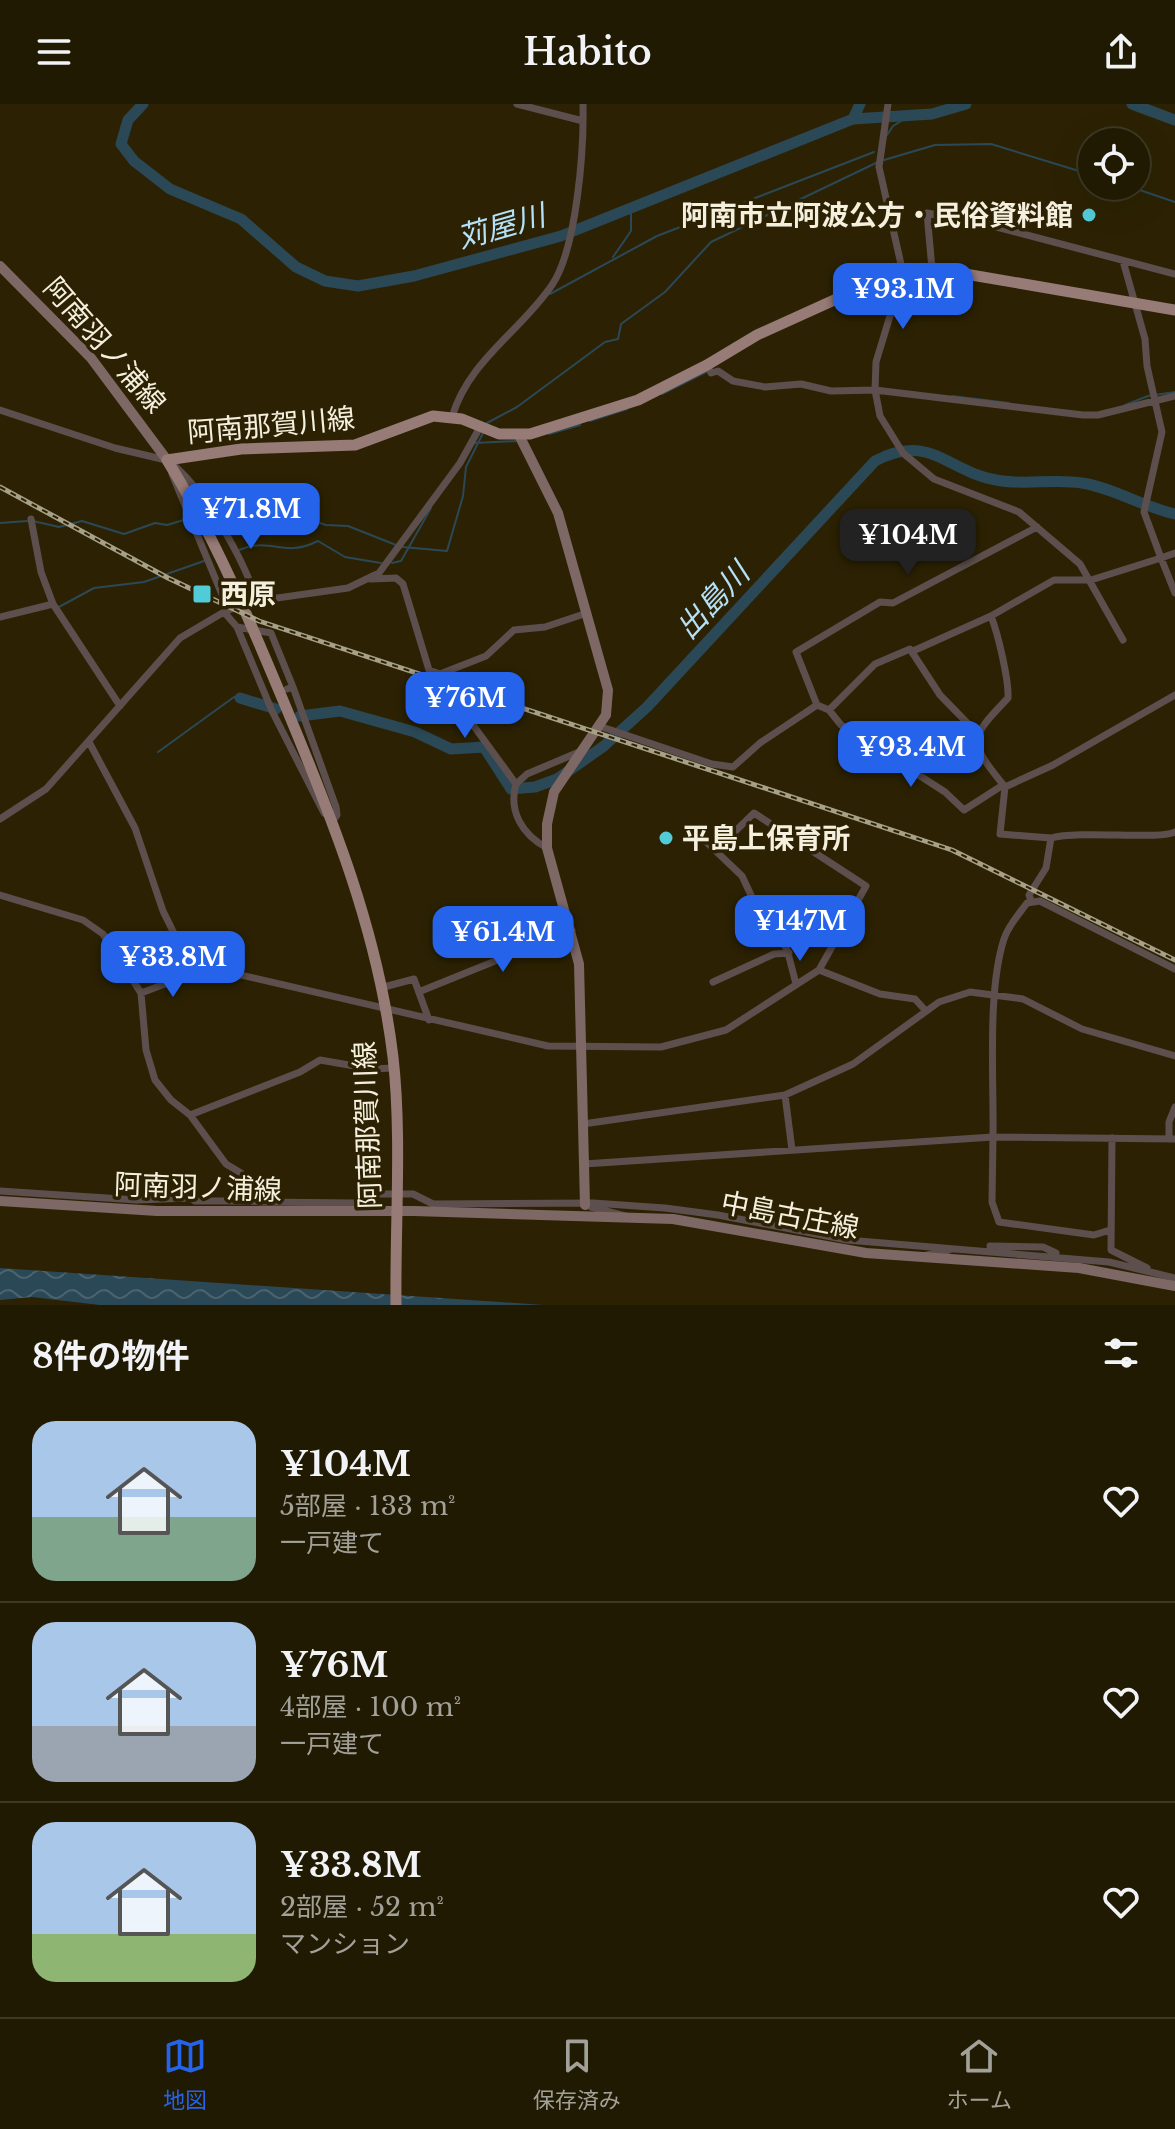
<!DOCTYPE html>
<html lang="ja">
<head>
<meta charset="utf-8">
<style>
	body { margin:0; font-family:"Libre Baskerville","Noto Sans JP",serif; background:#29230c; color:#f1f3f6; height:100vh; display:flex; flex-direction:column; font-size:30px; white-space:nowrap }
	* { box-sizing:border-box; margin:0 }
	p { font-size:26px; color:#a2a199 }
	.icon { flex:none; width:44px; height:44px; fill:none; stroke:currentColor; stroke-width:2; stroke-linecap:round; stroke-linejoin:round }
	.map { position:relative; height:1201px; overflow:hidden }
	.side { display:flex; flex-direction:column; background:#211a02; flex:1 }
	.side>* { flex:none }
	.buttons { position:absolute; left:1078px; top:24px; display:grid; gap:16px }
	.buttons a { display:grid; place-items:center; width:72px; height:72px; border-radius:50%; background:#211a02; box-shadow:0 8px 32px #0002,0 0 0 2px #3e3824; font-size:40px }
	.price { position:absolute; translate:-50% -68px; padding:0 18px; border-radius:16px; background:#2563eb; color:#fff; font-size:26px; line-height:52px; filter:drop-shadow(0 2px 4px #0008) }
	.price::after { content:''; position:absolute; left:50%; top:48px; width:24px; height:18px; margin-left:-12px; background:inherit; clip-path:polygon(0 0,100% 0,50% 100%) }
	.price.selected { background:#222; color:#fff }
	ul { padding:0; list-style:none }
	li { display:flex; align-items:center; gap:24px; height:200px; padding:0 32px }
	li+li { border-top:2px solid #3e3824 }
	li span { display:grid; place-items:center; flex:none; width:224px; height:160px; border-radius:24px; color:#555 }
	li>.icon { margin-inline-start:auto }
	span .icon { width:96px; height:96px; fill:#fffc; stroke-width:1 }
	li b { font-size:34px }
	h2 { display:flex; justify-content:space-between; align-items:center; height:96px; padding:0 32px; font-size:34px }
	header { display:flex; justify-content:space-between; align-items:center; height:104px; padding:0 32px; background:#211a02; font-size:36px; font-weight:600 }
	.dock { display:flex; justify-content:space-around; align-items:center; height:112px; border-top:2px solid #3e3824; background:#211a02; font-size:22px; color:#a2a199 }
	.dock a { display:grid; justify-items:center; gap:4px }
	.dock .selected { color:#2563eb }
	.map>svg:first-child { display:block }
	.water { fill:url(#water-waves) }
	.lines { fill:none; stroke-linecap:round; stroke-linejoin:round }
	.stream { stroke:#2b4857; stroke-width:2 }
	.river { stroke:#2b4857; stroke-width:11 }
	.street { stroke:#5d4f4d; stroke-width:7 }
	.secondary { stroke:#7e6865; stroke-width:10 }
	.primary { stroke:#977b77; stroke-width:11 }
	.rail-casing { stroke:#a7a089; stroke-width:5 }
	.rail { stroke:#2c2203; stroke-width:2; stroke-dasharray:6; stroke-linecap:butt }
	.poi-dot { fill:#52cbd9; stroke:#2c2203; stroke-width:3 }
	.labels { text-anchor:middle; stroke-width:7; stroke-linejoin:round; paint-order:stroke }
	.poi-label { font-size:28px; font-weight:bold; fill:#f5efde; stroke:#2c2203; text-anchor:start }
	.street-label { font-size:28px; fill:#f5efde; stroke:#2c2203 }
	.water-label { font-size:30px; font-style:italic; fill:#b4e1fa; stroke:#2c2203 }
</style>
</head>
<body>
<header><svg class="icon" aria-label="menu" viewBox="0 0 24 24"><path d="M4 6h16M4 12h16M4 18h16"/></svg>Habito<svg class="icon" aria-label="share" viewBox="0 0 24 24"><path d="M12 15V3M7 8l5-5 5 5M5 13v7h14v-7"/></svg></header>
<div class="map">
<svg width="1175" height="1201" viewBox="0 0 1175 1201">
	<defs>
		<pattern id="water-waves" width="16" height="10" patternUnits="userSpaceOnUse" patternTransform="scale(2)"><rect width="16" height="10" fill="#2b4857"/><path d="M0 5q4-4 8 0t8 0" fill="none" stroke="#4a636f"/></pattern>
	</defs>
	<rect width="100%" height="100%" fill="#2c2203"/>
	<path class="water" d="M0,1164L543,1201H100L32,1193L0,1196Z"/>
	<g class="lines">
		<path class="stream" d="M887,31L893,22L911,11
			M884,56L935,41L991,40L1092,71
			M1128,82L1175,98
			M613,153L631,127V104
			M550,190L657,132L874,48
			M662,290L706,268
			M952,292L1009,299
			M1125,301L1148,292L1175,288
			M590,317L627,305
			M487,319L517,303L605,238L618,235L621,220L665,188L711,138L878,58
			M549,330L580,321
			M475,339L517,337
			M217,407L290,409L326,421L348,422L396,441
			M33,417L59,423L82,417L124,430L155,419L167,421L187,415
			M0,419L27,417
			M403,443L447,447L463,392L466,363L483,329
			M239,446C274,432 281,455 318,437L345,453L381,459
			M392,459L401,457L431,404
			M59,503L94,484L144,478L204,457
			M158,648L234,593L240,594"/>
		<path class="river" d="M143,0L128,16L121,40L134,57L170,85L241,115L296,163L325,177L358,182L414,172L561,132L853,15L932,10L966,0
			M1132,0L1175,16
			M853,15L860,0
			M240,594L276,605
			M300,612L340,607L415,628L451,645L484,643L511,685L535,683L557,675L604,642L647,603L875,357C930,328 946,367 996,376C1024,382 1053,374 1082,379C1114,384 1143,403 1175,410"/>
		<path class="street" d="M517,0L583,17
			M888,0L879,63L903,169L876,258L875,286L880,312L903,349L934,375L1019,408L1080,460L1123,536
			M1123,157L1145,235L1147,262L1162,328L1144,408L1161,454L1175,449
			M932,165L927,109L985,120L1175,170
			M707,261L711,269L718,267L733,277L765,283L801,280L831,287L875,286L1083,311H1098L1175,292
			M0,306L115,344L166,356
			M452,313C469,256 520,228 552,181C577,144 584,45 583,0
			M176,363C208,392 244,456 257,497
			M172,370L223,493L237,501
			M31,415L41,468L53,500L120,602
			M371,475L396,474L403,480L429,566L440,570L486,552L514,526L545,523L587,509
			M224,508L248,498L348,484L379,469L460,359L480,323
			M991,512C998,530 1009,576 1008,594C969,635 967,636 1005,683L1000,730L1051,734
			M0,513L53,500
			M237,523L271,529L293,583L287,585
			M913,547L991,512L1054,476H1091L1161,454L1175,489
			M444,571L449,588L516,680
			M293,583L336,703L337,711L332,718
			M829,606L875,560L910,545L940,591L978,630
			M599,622L712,660L733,663L760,639L817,601
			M89,638L135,724L163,807L194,870
			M1003,681L964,706L945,688L841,621L829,606L817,601L796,548L880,498L893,499L1037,423
			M1005,683L1053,661L1175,591
			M0,715L46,685L180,534L224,508L237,523L272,607L324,709
			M700,732L742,772L758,806L787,845L796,880
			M547,744C523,731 508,708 516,680L527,670L579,648
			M0,791L83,816L103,830L141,889L146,946L155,976L171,996L190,1011L226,1060L241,1069L250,1097L262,1098
			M1031,796L1029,791L1046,764L1051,734C1080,726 1160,736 1175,728
			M1175,865L1040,797L1027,799C1019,810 1008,822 1004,835C987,887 994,976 993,1033L1175,1035
			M819,866L880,890L915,895L925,906
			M713,878L774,850L789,849
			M380,884L414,875L429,916
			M421,887L572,826
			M141,889L207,864L215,865L548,942L661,943L726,926L819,866L866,782L754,709L716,746
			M785,991L792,1046
			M190,1011L300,968L320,956L372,965L394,964
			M583,1020L785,991L853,960L939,898L970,888L1023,895L1082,925L1175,952
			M1112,1034L1111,1146L1147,1164
			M1169,1035V1018L1175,1003
			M584,1060L993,1033L992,1098L999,1118L1094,1131L1110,1126
			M0,1087L137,1096L190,1094L195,1097H250
			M260,1098L354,1099L378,1090H413L433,1100L593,1099L665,1104L718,1111L847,1136L1109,1158L1175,1174
			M591,1103L625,1112
			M990,1142L1043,1143L1056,1149
			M923,1152L949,1146"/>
		<path class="secondary" d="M0,162L91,254L167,356
			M519,331L558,409L608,586L606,611L554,688L547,720V744L579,860L585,1101
			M0,1097L157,1107H414L673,1115L866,1149L1079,1164L1175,1182"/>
		<path class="primary" d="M396,1201C395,1120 402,1032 393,953C378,828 333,716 285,601C250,517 215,433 167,356L241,345L355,341L433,312L462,315L499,330H530L638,296L707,261L757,231L874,178L917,167H948L1175,206"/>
		<g class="rail-casing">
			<path id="rail" d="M0,383L168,474L259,517L952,746L1175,856"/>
		</g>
		<use href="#rail" class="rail"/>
	</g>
	<g class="poi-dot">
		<circle cx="1089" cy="111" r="8"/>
		<rect x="192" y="480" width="20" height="20" rx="4"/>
		<circle cx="666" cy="734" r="8"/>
	</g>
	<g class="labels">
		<g class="poi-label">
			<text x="1073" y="121" text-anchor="end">阿南市立阿波公方・民俗資料館</text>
			<text x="220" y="500">西原</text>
			<text x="682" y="744">平島上保育所</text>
		</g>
		<g class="street-label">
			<text transform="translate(105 241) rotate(49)" y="10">阿南羽ノ浦線</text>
			<text transform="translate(271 321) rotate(-5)" y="10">阿南那賀川線</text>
			<text transform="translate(367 1021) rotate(-92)" y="10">阿南那賀川線</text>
			<text transform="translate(198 1083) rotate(2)" y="10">阿南羽ノ浦線</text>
			<text transform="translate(790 1111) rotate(11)" y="10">中島古庄線</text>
		</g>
		<g class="water-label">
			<text transform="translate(501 123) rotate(-16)" y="10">苅屋川</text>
			<text transform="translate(713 497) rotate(-47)" y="10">出島川</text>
		</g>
	</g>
</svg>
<div class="buttons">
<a><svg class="icon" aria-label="locate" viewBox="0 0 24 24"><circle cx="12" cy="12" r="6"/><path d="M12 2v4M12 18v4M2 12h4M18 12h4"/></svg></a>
</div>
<b class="price" style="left:903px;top:227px">¥93.1M</b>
<b class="price" style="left:251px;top:447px">¥71.8M</b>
<b class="price selected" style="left:908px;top:473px">¥104M</b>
<b class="price" style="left:465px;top:636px">¥76M</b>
<b class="price" style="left:911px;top:685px">¥93.4M</b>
<b class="price" style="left:800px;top:859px">¥147M</b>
<b class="price" style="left:503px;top:870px">¥61.4M</b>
<b class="price" style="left:173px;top:895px">¥33.8M</b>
</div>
<section class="side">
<h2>8件の物件<svg class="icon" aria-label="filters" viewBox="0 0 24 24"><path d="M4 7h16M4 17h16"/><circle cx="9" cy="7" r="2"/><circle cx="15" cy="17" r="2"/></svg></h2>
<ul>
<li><span style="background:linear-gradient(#a9c7e8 60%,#7fa58c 0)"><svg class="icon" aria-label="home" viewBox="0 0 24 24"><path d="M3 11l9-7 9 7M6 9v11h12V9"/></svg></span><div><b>¥104M</b><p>5部屋 · 133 m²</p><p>一戸建て</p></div><svg class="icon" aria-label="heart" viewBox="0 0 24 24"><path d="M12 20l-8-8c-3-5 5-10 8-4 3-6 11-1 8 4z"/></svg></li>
<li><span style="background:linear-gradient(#a9c7e8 65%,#9aa5b1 0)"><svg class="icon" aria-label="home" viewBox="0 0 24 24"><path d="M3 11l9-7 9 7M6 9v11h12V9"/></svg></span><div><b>¥76M</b><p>4部屋 · 100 m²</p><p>一戸建て</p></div><svg class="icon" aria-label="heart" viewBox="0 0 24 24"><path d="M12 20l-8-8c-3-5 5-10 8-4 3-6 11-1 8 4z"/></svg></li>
<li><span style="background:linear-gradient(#a9c7e8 70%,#8fb573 0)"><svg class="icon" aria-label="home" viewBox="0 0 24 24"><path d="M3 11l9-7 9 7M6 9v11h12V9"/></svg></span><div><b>¥33.8M</b><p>2部屋 · 52 m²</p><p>マンション</p></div><svg class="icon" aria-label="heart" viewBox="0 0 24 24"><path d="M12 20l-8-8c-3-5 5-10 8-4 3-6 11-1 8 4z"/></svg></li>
</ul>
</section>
<nav class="dock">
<a class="selected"><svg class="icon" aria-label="map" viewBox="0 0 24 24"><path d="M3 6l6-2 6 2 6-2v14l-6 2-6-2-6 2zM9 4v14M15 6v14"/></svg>地図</a>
<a><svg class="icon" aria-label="saved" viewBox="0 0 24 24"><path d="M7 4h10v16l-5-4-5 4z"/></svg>保存済み</a>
<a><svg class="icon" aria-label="home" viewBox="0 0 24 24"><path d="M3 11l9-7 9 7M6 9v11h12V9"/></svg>ホーム</a>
</nav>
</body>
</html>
